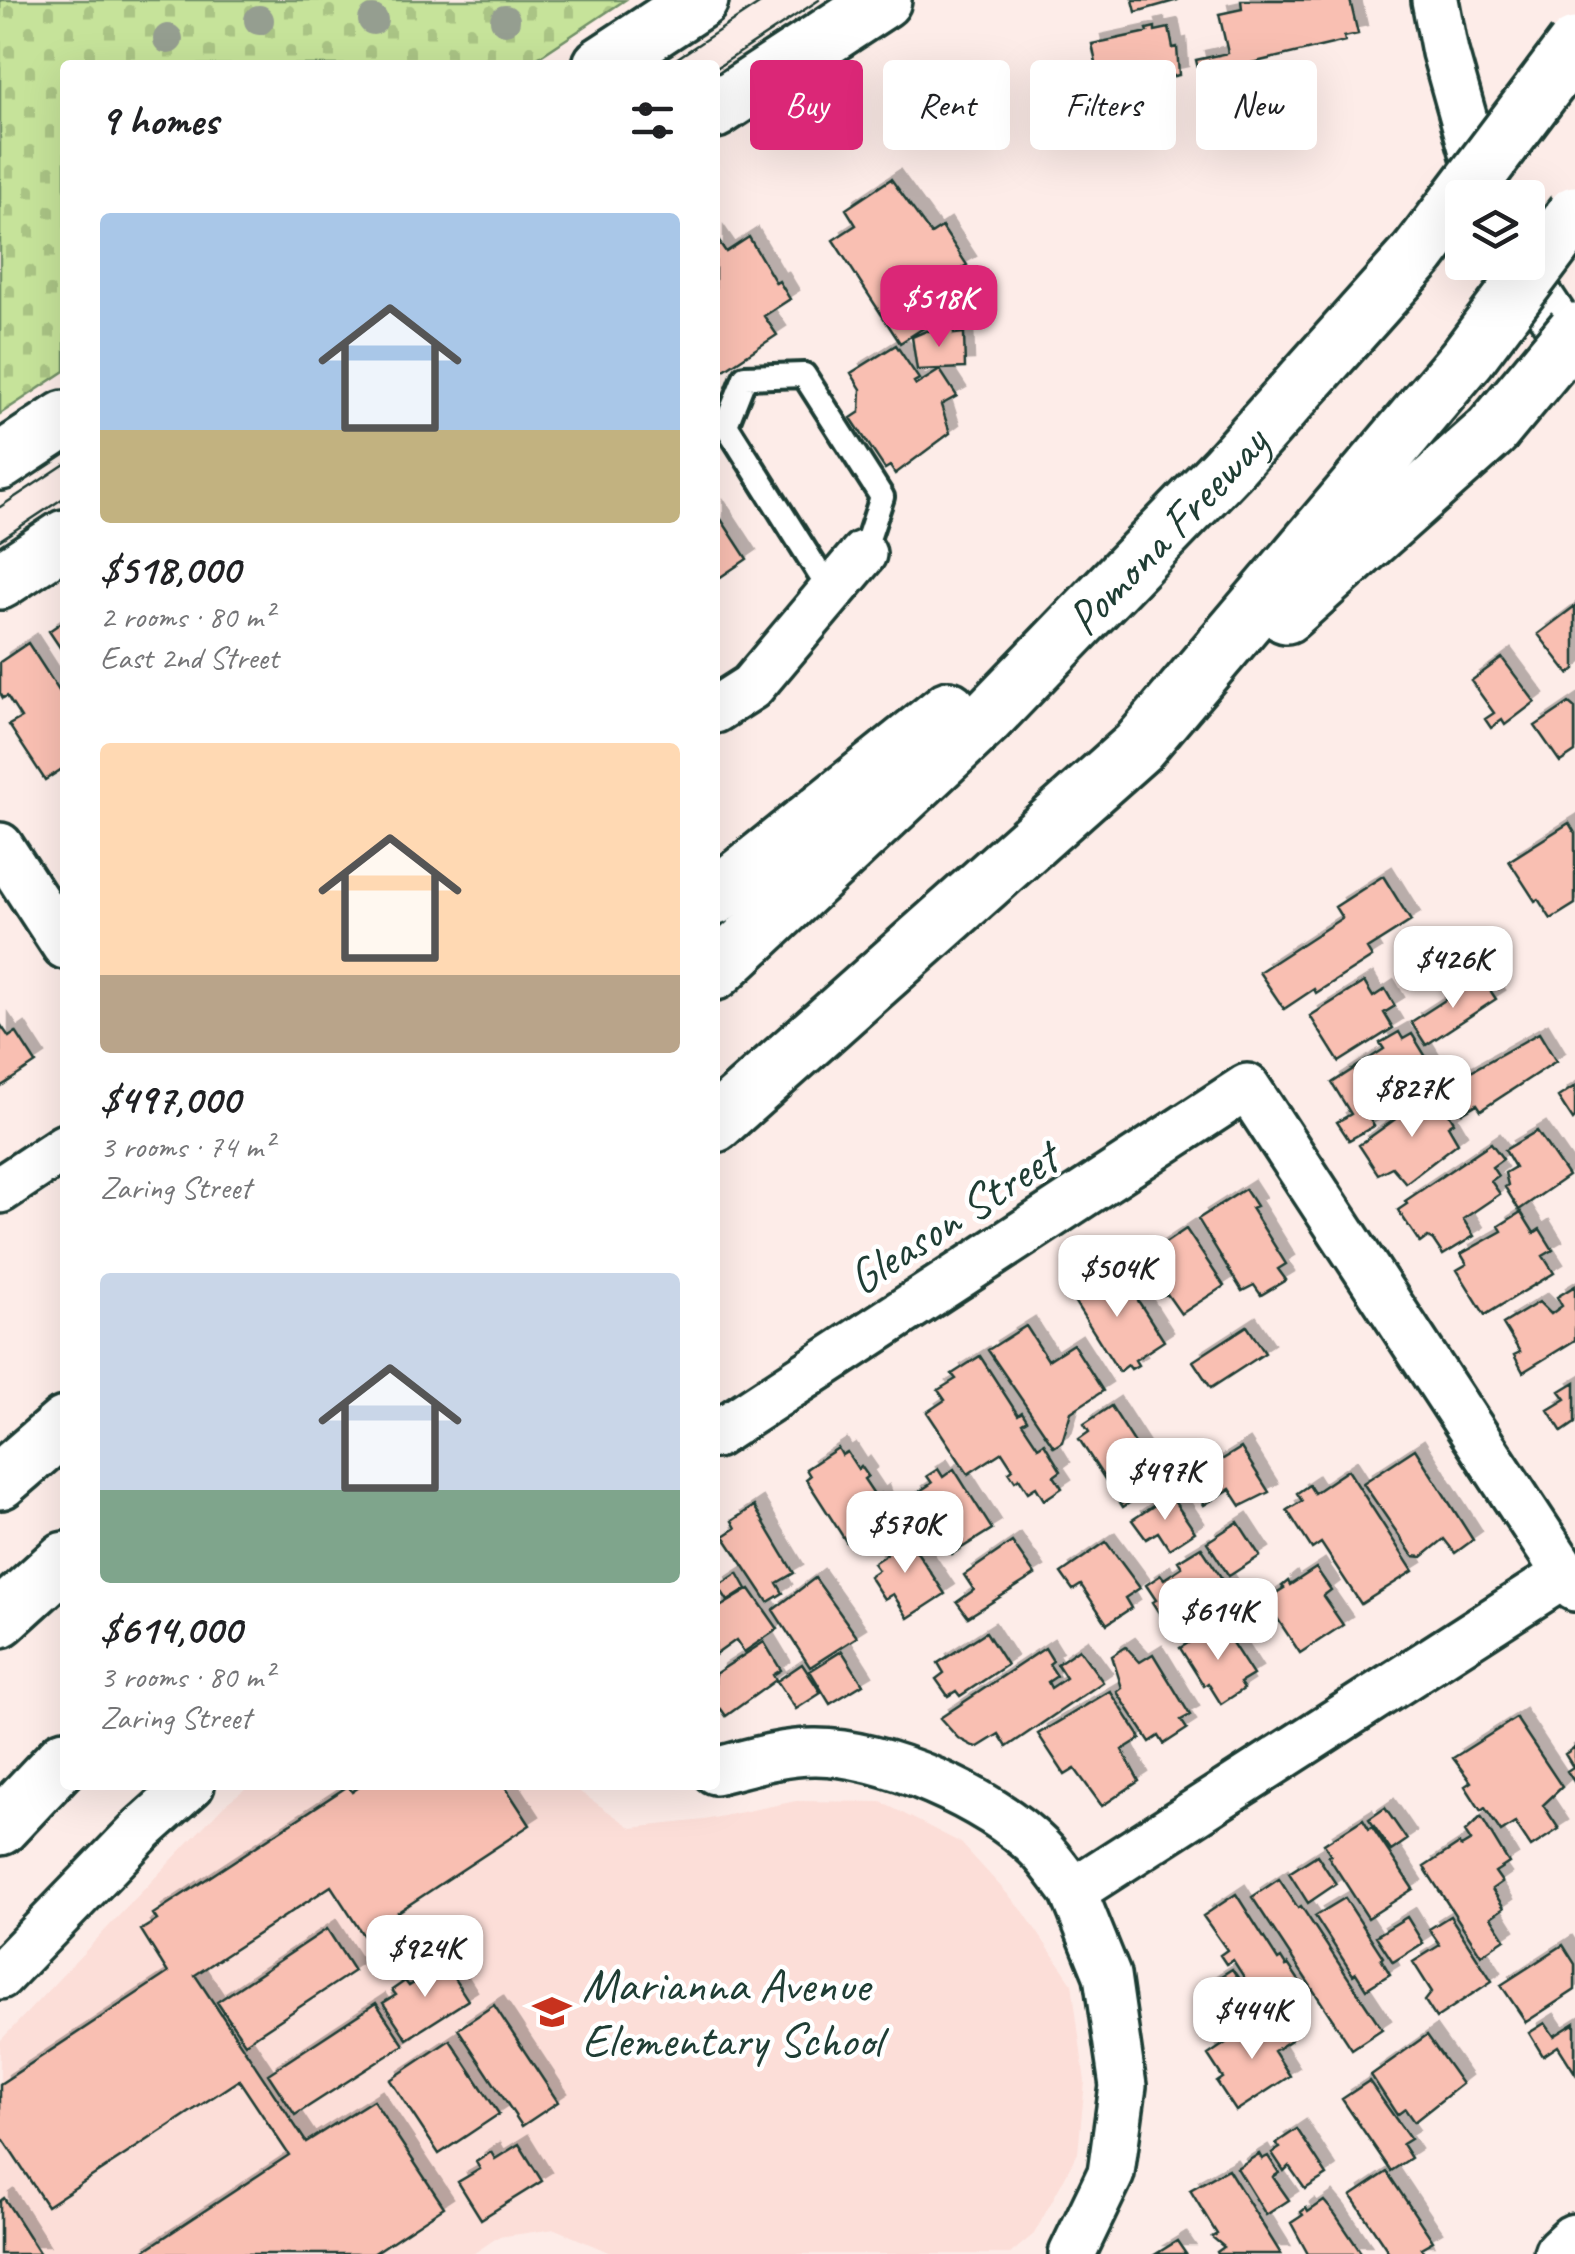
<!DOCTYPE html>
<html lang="en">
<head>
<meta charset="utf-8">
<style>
	body { margin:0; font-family:Caveat,sans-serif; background:#f6f6f6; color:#202124; height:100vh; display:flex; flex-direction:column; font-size:38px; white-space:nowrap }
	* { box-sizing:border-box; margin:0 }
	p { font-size:32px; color:#757577 }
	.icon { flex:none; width:55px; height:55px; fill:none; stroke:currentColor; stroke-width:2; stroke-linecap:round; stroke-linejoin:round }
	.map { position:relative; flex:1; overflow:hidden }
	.sheet { position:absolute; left:60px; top:60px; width:660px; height:1730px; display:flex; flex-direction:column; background:#fff; border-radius:10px; box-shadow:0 10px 40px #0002 }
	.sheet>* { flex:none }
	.top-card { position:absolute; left:750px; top:60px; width:675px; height:90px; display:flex; gap:20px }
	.tools { position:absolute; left:1445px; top:180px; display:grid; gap:20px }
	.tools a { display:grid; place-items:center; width:100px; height:100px; border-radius:10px; background:#fff; box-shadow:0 10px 40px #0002; font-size:50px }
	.price { position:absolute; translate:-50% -85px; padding:0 22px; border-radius:20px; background:#fff; color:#222; font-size:32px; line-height:65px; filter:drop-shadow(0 2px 5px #0008) }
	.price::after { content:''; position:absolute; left:50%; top:60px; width:30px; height:22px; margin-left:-15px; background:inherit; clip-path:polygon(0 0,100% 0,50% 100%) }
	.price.on { background:#db2777; color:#fff }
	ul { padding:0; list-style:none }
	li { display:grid; align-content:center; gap:20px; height:530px; padding:0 40px }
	li span { display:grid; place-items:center; height:310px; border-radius:10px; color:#555 }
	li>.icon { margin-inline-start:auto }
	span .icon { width:180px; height:180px; fill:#fffc; stroke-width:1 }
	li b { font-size:42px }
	h2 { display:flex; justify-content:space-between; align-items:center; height:120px; padding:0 40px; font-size:42px }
	.chip { padding:0 35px; border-radius:10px; background:#fff; box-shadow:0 10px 40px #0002; font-size:35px; line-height:90px }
	.chip.on { background:#db2777; color:#fff }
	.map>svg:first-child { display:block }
	.built { fill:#fcded8 }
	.cemetery { fill:url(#cemetery-stones); stroke:#729067; stroke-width:2.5 }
	.building { fill:#f9bfb2; stroke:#1f3d34; stroke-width:2.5; filter:url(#shadow) }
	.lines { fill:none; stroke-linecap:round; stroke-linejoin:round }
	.lane-casing { stroke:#1f3d34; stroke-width:30 }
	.street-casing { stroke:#1f3d34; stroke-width:52 }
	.secondary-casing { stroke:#1f3d34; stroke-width:62 }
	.highway-casing { stroke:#1f3d34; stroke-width:62 }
	.lane { stroke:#fff; stroke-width:22 }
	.street { stroke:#fff; stroke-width:45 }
	.secondary { stroke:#fff; stroke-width:55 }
	.highway { stroke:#fff; stroke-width:55 }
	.tram { stroke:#1f3d34; stroke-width:2.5 }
	.highway-bridge-casing { stroke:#1f3d34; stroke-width:62; stroke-linecap:butt }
	.highway-bridge { stroke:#fff; stroke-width:55 }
	.tree { fill:#959e90 }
	.labels { text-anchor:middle; stroke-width:9; stroke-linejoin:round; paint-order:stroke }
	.street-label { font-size:48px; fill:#1f3d34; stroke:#fff }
	.poi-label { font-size:48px; fill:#1f3d34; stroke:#fff; text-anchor:start }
</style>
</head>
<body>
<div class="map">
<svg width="1575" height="2254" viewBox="0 0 1575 2254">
	<defs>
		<pattern id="cemetery-stones" width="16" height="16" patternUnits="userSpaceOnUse" patternTransform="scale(2.5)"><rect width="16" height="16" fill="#c6e39a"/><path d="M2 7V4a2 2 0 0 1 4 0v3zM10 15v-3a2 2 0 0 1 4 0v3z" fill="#aac485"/></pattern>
		<filter id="shadow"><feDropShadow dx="9" dy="-9" stdDeviation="0" flood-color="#0004"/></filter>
	</defs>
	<rect width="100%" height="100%" fill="#fdece8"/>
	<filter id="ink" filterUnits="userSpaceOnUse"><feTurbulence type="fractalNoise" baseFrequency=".01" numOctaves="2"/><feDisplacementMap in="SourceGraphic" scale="20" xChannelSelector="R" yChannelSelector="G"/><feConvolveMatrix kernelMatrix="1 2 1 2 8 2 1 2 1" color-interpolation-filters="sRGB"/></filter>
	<g filter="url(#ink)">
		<path class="built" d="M250,1785H570L632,1828L704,1820L796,1801L881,1802L961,1843L1023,1911L1072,1983L1085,2082L1078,2153L1034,2234L1010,2254H613L555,2229L498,2237L473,2254H0V2041L224,1805Z"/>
		<path class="cemetery" d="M0,0H625L527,65H65V371L0,414Z"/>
		<path class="building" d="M1133,0H1178L1136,12Z
			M1241,0H1350L1358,34L1344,37L1345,41L1235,67L1239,85L1204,93L1196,60L1228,53L1219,14L1242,9Z
			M1155,27V31L1169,28L1173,48L1177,47L1179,75L1102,92L1092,44L1148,32L1147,29Z
			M891,179L931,234L942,227L967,265L955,272L968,292L921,322L925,327L900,343L833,240L856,225L846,209Z
			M715,236L726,252L749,237L776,283L779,281L790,299L764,316L777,335L715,376Z
			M954,330V334L964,333L965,368L917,370L912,337L926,331Z
			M896,345L919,379L914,382L916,385L940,370L957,396L941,405L950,433L895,474L890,466L885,469L851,418L860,412L861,389L851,373Z
			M715,510L747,559L719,578L715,573Z
			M1575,606V669L1569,674L1538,634Z
			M65,620V655L49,631Z
			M28,643L65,700V767L45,780L9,725L21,718L7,696L3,698L0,693V662Z
			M1502,658L1535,702L1505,725L1502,720L1491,728L1485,719L1494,713L1471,681Z
			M1569,703L1575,708V752L1560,762L1535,726Z
			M1569,823L1575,833V904L1551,919L1538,899L1535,901L1509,861Z
			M1383,876L1411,921L1367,949L1372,957L1316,993L1314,989L1284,1009L1259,972L1342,918L1335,907Z
			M1481,977L1496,999L1426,1045L1411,1022Z
			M1364,982L1373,997L1385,989L1395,1006L1384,1013L1393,1028L1339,1062L1310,1016Z
			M0,1024L9,1037L16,1032L36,1063L0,1087Z
			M1399,1032L1403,1039L1412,1034L1431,1065L1362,1107L1374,1126L1349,1140L1337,1122L1351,1114L1332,1083L1384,1049L1380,1043Z
			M1539,1033L1556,1061L1481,1110L1477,1104L1462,1113L1446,1085Z
			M1575,1086V1118L1573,1120L1558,1097Z
			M1429,1095L1437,1107L1443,1103L1454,1122L1448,1126L1458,1143L1406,1183L1392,1167L1378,1174L1359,1145Z
			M1537,1131L1568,1176L1519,1210L1505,1187L1508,1185L1505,1173L1515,1167L1505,1150Z
			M1491,1143L1503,1159L1492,1167L1498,1176L1491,1181L1500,1194L1463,1219L1474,1236L1443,1255L1433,1240L1428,1237L1420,1243L1398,1210L1407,1204L1405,1201Z
			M1245,1189L1256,1206L1251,1208L1286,1264L1278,1269L1286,1280L1261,1295L1254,1285L1242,1291L1198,1219Z
			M1521,1212L1534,1233L1540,1229L1553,1250L1543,1256L1554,1273L1485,1315L1457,1270L1467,1264L1461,1254L1502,1231L1499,1226Z
			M1186,1229L1224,1286L1181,1314L1167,1294L1164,1295L1143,1258Z
			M1121,1274L1164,1341L1135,1360L1138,1365L1131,1369L1128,1365L1119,1372L1069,1293L1096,1276L1101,1284L1112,1276Z
			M1575,1286V1340L1523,1372L1514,1355L1520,1352L1503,1324L1539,1302L1551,1314L1562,1306L1557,1297Z
			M1026,1326L1048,1360L1073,1344L1103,1391L1071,1412L1062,1442L1054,1447L988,1350Z
			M1247,1326L1265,1353L1211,1388L1193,1361Z
			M980,1356L1018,1415L1022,1412L1027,1420L1022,1423L1038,1447L1044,1443L1061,1471L1054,1476L1062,1488L1044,1500L1036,1487L1028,1492L1019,1478L1015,1481L1009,1472L1013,1469L1002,1452L968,1474L927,1412L945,1400L938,1390L956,1379L952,1374Z
			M1575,1382V1423L1562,1432L1548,1410L1566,1399L1560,1391Z
			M1111,1406L1156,1476L1142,1485L1146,1492L1123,1507L1079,1439L1089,1432L1084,1424Z
			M838,1448L842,1455L847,1452L858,1469L861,1466L868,1476L864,1479L876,1497L880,1494L888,1516L847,1543L806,1479L810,1476L806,1469Z
			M1241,1448L1269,1492L1241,1506L1230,1489L1204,1505L1189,1480Z
			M1415,1449L1473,1540L1455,1553L1444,1539L1422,1557L1413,1556L1363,1483Z
			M938,1469L943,1477L954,1469L992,1529L952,1554L914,1495L932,1483L927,1476Z
			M1348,1470L1413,1571L1361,1604L1321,1543L1312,1549L1287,1510L1302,1501L1297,1493L1309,1485L1314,1493Z
			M1170,1495L1195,1532L1169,1549L1158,1532L1146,1539L1132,1520Z
			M754,1506L794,1573L777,1583L783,1593L768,1602L724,1536L736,1528L732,1521Z
			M1238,1522L1260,1556L1229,1576L1207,1542Z
			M903,1531L945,1594L908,1618L893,1594L884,1599L869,1576L878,1570L873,1563L887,1554L881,1545Z
			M1012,1542L1035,1575L968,1617L957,1602L974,1590L964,1575Z
			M1106,1542L1140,1588L1125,1598L1131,1608L1107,1624L1081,1585L1073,1590L1061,1573Z
			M1201,1547L1237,1601L1225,1608L1229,1614L1215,1623L1211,1617L1176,1639L1152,1602L1156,1600L1146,1585L1161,1575L1164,1579L1182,1567L1178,1561Z
			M1316,1568L1331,1590L1323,1596L1343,1625L1300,1653L1265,1600L1284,1588L1282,1586L1288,1581L1290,1585Z
			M738,1573L747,1589L728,1601L718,1586Z
			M815,1578L857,1637L810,1667L773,1610Z
			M750,1589L778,1629L744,1652L736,1640L715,1655V1610Z
			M1220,1624L1253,1675L1240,1683L1244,1689L1221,1704L1208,1683L1204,1686L1180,1648Z
			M986,1632L1007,1665L960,1696L956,1691L948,1696L936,1679L944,1673L938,1663Z
			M764,1642L781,1670L773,1675L776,1680L726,1716L721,1709L715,1713V1674Z
			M1126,1647L1140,1662L1153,1654L1190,1715L1181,1720L1187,1729L1164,1744L1159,1736L1150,1742L1117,1692L1122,1688L1112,1656Z
			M1045,1648L1053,1661L1049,1664L1057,1676L1048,1682L1051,1688L1066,1678L1057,1664L1079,1649L1103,1682L1007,1747L999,1734L978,1747L973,1746L958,1738L940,1718Z
			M842,1651L863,1684L830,1704L810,1671Z
			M802,1664L821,1693L796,1709L777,1681Z
			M1110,1691L1141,1738L1122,1750L1139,1781L1102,1806L1075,1769L1065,1775L1038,1734Z
			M1516,1718L1562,1787L1543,1805L1559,1829L1531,1847L1515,1823L1501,1832L1485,1808L1481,1811L1465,1786L1471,1782L1453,1758Z
			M1575,1747V1783L1567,1771L1573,1767L1565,1754Z
			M362,1785H504L530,1825L363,1935L331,1886L195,1975L306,2142L373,2100L444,2207L373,2254H139L289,2155L239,2080L47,2206L0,2135V2084L168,1973L141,1930L157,1920L153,1914L348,1786L352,1792Z
			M1385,1808L1407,1840L1391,1851L1369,1819Z
			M1481,1817L1509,1863L1495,1872L1502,1882L1492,1889L1504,1908L1491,1917L1505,1939L1481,1955L1424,1867L1459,1844L1461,1847L1471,1841L1465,1832Z
			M1363,1819L1369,1829L1372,1827L1413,1889L1368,1918L1328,1856L1331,1855L1324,1844Z
			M1317,1855L1336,1884L1308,1903L1289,1873Z
			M1279,1879L1298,1908L1301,1906L1382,2029L1352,2049L1252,1897Z
			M1236,1894L1278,1960L1281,1958L1286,1966L1288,1964L1302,1985L1260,2016L1250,2000L1221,2020L1201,1989L1232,1969L1248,1992L1257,1986L1254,1981L1249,1985L1233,1960L1226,1964L1220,1955L1227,1950L1203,1916Z
			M1345,1898L1383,1957L1381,1959L1390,1974L1366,1989L1356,1973L1353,1975L1315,1916Z
			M1450,1916L1492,1981L1436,2018L1425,2001L1432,1992L1413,1962L1440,1945L1429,1929Z
			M1407,1917L1423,1943L1393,1962L1376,1936Z
			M327,1929L354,1971L245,2043L217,2002Z
			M1563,1945L1575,1964V1990L1526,2022L1501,1985Z
			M444,1963L468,2000L407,2039L383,2003L396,1995L392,1990L405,1981L409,1986L414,1983L409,1975L421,1967L426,1975Z
			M376,2003L404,2045L295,2115L268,2074Z
			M494,2005L558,2102L522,2126L458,2029Z
			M1273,2011L1291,2040L1274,2051L1290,2076L1236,2111L1217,2082L1223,2078L1208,2055Z
			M1545,2023L1554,2036L1575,2023V2073L1558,2046L1543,2056L1529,2033Z
			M1427,2035L1462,2084L1414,2122L1405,2109L1397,2115L1371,2075Z
			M450,2040L499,2114L439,2154L390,2080Z
			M1369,2081L1410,2139L1402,2144L1411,2158L1391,2171L1342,2099Z
			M1297,2129L1327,2175L1305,2189L1289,2166L1284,2171L1272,2153L1280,2148L1276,2143Z
			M519,2144L542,2181L481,2219L458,2182L480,2169L476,2162L491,2152L495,2159Z
			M1259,2154L1262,2159L1268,2156L1279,2173L1273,2177L1289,2200L1266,2215L1237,2168Z
			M1228,2169L1281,2254H1218L1217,2252L1224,2247L1212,2237L1217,2234L1190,2190Z
			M1387,2172L1433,2241L1421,2248L1425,2254H1390L1351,2196Z
			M4,2198L40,2254H0V2201Z
			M1324,2201L1335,2214L1362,2254H1308L1291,2223L1303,2215L1301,2212L1306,2208L1308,2212Z
			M1177,2241L1186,2254H1156Z"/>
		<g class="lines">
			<g class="lane-casing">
				<path id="lane" d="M831,592L726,425L745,377L804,375L882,497L863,554"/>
			</g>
			<g class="street-casing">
				<path id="street" d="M1435,0L1445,52L1486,198
					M1517,262L1575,350
					M715,710L751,687L863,554
					M0,846L65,946
					M0,1190L65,1147
					M715,1435L1247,1087L1575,1588
					M715,1771C747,1763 781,1752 814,1752C882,1751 991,1799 1039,1848C1052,1861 1062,1877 1073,1891
					M0,1976L142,1829L191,1785
					M1072,2254L1111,2173L1123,2086L1107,1975L1073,1891L1566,1574"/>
			</g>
			<g class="secondary-casing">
				<path id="secondary" d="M601,65L700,0
					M715,110L883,0
					M0,462L65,419
					M0,581L65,538
					M1562,2254L1575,2242"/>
			</g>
			<g class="highway-casing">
				<g id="highway">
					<path d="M1286,615L1492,431"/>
					<path d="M715,897L949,709"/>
					<path id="s1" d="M715,972L985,719L1227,468L1419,253"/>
					<path d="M715,1124L1138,747L1468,357"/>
					<path d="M0,1481L65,1425"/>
					<path d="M0,1619L65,1560"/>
					<path d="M0,1827L65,1758"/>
				</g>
			</g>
			<use href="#lane" class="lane"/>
			<use href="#street" class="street"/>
			<use href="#secondary" class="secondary"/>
			<use href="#highway" class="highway"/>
			<path class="tram" d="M667,65L765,0
				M715,69L819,0
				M0,507L65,464
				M0,540L65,497"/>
			<g class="highway-bridge-casing">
				<path id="highway-bridge" d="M1419,253L1575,46
					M1468,357L1575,214
					M1492,431L1575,331"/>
			</g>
			<use href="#highway-bridge" class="highway-bridge"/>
		</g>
		<g class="tree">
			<circle cx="259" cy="20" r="15"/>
			<circle cx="373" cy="20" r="15"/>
			<circle cx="505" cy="20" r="15"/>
			<circle cx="168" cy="39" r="15"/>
		</g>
	</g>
	<defs>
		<g id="school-bare" transform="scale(3)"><path d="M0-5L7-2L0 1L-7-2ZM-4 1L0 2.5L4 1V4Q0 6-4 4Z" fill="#c8321e" stroke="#fff" stroke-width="2.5" paint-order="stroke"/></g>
	</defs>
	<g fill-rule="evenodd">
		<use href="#school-bare" x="552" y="2012"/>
	</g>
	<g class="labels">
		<g class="street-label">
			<text dy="17" stroke="none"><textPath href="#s1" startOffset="632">Pomona Freeway</textPath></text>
			<text transform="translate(952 1217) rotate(-33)" y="17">Gleason Street</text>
		</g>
		<g class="poi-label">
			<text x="582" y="2001">Marianna Avenue<tspan x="582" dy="55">Elementary School</tspan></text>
		</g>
	</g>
</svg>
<div class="tools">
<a><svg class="icon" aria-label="layers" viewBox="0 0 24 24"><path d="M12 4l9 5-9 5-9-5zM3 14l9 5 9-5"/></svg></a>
</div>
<b class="price on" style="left:939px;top:350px">$518K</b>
<b class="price" style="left:1453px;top:1011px">$426K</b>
<b class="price" style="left:1412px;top:1140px">$827K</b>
<b class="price" style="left:1117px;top:1320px">$504K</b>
<b class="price" style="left:1165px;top:1523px">$497K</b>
<b class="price" style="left:905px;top:1576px">$570K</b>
<b class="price" style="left:1218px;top:1663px">$614K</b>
<b class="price" style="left:425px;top:2000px">$924K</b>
<b class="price" style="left:1252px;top:2062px">$444K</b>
<div class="top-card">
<a class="chip on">Buy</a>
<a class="chip">Rent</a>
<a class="chip">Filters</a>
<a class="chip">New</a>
</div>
<section class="sheet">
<h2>9 homes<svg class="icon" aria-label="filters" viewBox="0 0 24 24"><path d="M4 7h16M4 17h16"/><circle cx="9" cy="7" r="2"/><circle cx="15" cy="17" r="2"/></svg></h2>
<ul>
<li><span style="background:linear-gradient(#a9c7e8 70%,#c2b280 0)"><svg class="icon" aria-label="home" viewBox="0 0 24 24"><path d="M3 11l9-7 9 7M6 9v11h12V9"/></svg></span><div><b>$518,000</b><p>2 rooms · 80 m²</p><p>East 2nd Street</p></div></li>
<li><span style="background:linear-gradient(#ffd9b3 75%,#b9a48a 0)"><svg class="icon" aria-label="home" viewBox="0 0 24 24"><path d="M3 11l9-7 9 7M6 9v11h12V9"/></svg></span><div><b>$497,000</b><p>3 rooms · 74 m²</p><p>Zaring Street</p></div></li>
<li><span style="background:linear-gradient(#c9d6e8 70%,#7fa58c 0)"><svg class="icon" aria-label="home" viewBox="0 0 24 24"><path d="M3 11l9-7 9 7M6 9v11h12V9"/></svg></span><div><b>$614,000</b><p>3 rooms · 80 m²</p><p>Zaring Street</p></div></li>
</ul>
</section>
</div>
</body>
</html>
